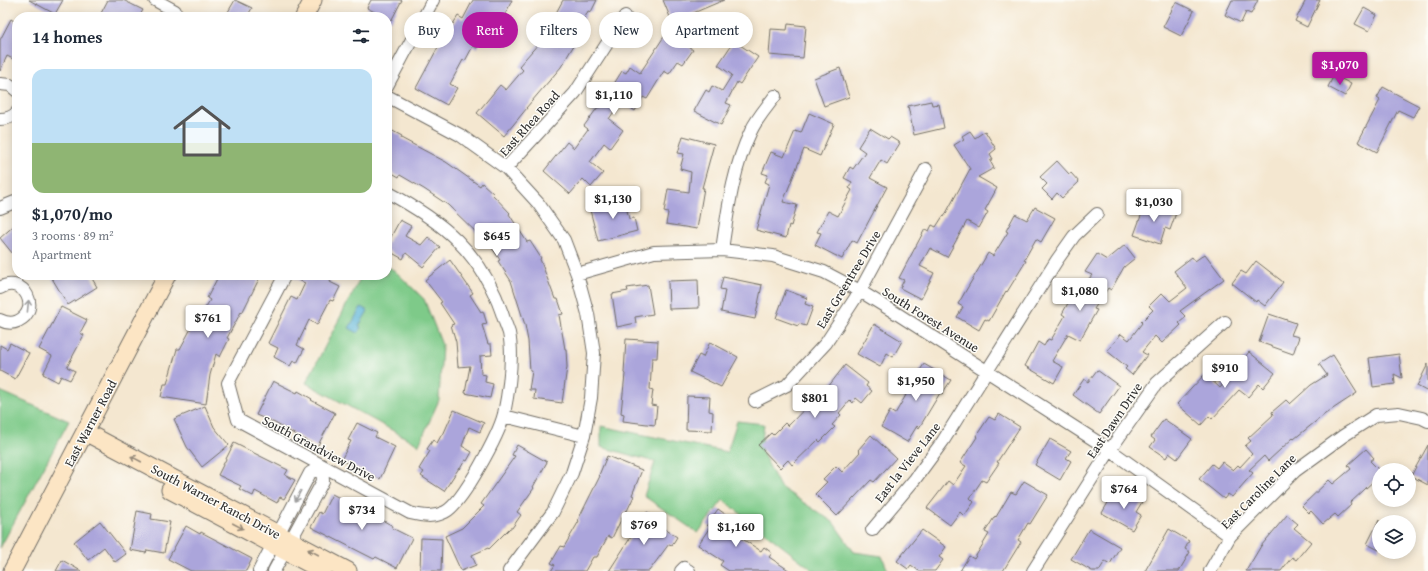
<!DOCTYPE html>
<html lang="en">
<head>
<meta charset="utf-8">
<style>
	body { margin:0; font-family:"Gentium Book Plus",serif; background:#f2f2f3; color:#1f2937; height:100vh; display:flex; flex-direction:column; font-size:15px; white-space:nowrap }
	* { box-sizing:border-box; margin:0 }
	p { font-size:13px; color:#747a83 }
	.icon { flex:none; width:22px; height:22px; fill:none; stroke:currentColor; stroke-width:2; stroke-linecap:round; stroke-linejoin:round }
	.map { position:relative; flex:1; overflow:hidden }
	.side { position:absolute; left:12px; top:12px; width:380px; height:268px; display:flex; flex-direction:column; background:#fff; border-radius:16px; box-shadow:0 2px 10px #0003 }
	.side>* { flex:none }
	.banner { position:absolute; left:404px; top:12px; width:380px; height:36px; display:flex; gap:8px }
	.tools { position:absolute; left:1372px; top:463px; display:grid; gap:8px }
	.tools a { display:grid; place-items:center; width:44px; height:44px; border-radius:50%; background:#fff; box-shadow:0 2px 10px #0003; font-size:20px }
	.price { position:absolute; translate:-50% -34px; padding:0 9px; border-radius:4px; background:#fff; color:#222; font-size:13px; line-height:26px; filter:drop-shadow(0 1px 2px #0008) }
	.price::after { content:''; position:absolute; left:50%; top:24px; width:12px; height:9px; margin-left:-6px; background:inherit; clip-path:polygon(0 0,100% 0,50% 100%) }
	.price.selected { background:#b5179e; color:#fff }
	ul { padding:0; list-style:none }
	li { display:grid; align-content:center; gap:8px; height:212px; padding:0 20px }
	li+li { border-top:1px solid #e0e1e3 }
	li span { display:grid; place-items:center; height:124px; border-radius:12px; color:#555 }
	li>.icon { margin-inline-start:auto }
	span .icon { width:72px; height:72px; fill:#fffc; stroke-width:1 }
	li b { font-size:17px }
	h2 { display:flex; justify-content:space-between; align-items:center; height:48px; padding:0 20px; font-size:17px }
	.tag { padding:0 14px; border-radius:18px; background:#fff; box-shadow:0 2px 10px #0003; font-size:14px; line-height:36px }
	.tag.selected { background:#b5179e; color:#fff }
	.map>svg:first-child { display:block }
	.green { fill:#7eca89; stroke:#547a5a }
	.water { fill:#59b3d7; stroke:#426f81 }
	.building { fill:#aba5db }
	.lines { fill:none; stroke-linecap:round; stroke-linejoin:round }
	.street-casing { stroke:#716d65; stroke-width:14 }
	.secondary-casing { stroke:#716d65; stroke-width:19 }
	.street { stroke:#fff; stroke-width:12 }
	.secondary { stroke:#fce5c4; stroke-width:17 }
	.oneway { stroke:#a0a0a0 }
	.oneway2 { stroke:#948878 }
	.labels { text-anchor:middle; stroke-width:3; stroke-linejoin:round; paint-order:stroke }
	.street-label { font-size:13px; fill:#2b2b2b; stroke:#fdfcf7 }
</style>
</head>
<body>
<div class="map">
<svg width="1428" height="571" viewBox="0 0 1428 571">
	<rect width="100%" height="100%" fill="#fdfcf7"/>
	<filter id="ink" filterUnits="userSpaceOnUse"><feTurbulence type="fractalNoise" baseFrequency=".025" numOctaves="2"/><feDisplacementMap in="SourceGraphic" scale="8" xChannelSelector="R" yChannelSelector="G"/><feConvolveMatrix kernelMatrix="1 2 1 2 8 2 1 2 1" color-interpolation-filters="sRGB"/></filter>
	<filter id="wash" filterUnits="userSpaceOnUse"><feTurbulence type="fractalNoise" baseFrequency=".012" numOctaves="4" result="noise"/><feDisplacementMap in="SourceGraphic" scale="16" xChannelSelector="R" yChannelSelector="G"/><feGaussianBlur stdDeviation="0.9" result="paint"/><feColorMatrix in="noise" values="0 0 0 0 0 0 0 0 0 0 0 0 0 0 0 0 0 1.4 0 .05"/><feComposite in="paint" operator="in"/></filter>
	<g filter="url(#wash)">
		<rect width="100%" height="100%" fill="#f4e7d0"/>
		<path class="green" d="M387,266L395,271L424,299L442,345L439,400L419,445L306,383L362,275H387Z
			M0,391L69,421L0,548Z
			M737,421L764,424L761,450L780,487L833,522L854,552L882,556L888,571H814L723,500L698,533L644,496L655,462L601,447V426L727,452Z"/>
		<path class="water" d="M361,307L368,311L359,326L361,327L358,333L349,328Z"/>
		<g id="blocks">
			<path class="building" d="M29,0H63L55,14Z
				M108,0H123L143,10L139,17H99Z
				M235,0L252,8L247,17H225Z
				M371,0H402L391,21L387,19V17H384L367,8Z
				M473,0H512L504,17L500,15L494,26L490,24L477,48L473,46L465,61L463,60L450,84L457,88L447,105L416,88L451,23L453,24L458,16L463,19Z
				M563,0H597L591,12L588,11L581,26L584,28L561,67L526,108H527L504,136L477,113L500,85L506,90L523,70L519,66L539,43L536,41L547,22L550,24Z
				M663,0H724L672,22Z
				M1232,0H1258L1251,14L1246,12L1241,23L1225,15Z
				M1306,0H1320L1307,27L1295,21Z
				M1176,2L1194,11L1181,36L1163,27Z
				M1364,8L1377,15L1369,31L1355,24Z
				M11,19L17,23V61L7,56L0,71V40Z
				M788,24L806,26L803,58L769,55L771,29L787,30Z
				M667,32L693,50L683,64L678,61L669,74L664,71L647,99L643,97L635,111L621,101L609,119L623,130L610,148L604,143L590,162L603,173L591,187L583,179L570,194L544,171L567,142L574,148L588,129L584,126L598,107L599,108L622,71L626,73L630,66L640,73Z
				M734,41L758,57L740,84L737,82L726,103L731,105L721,125L694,111L706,90L709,92L712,86L722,91L732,75L718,65Z
				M840,68L849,97L824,106L814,78Z
				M1334,75L1351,84L1345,96L1328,87Z
				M1383,87L1419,106L1413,117L1398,110L1377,152L1358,142L1380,100L1377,98Z
				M931,101L932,105L939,104L944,128L914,135L908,106Z
				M809,113L834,124L820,156L804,149L783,202L797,205L791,226L789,225L786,238L756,230L769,184L765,182L768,175L762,173L771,152L784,157L795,131L801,133Z
				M387,128L402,136L401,138L446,162L480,186L482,183L494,194L493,195L510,213L509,214L527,242L530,241L541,258L540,259L555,299H558L563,314L559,315L565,349H566L567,367L562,403L534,399L535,390H529L532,371H530L528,341L525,325L511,281L498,261L500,260L485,237L483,239L448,205L424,189L400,175L399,177L387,170Z
				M870,128L888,139L890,137L900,143L887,164L881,160L870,178L887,187L857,243L852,240L842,259L815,245L821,233L817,232L828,211L838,216L852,190L849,188L852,182L844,178L850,167L853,169L865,152L858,147Z
				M970,131L975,138L985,131L996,149L990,154L993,159L990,161L994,168L978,177L997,188L985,210L988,212L979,228L967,221L947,257L930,248L920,266L934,273L921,299L900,288L904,280L899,278L925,229L929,231L932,225L936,227L943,216L944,217L970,169L954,145L964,139L962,136Z
				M683,136L714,144L702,188H704L697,229L666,224L668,213L664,212L668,189L689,192L691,172L680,169L684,154L678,153Z
				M1057,161L1069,174L1071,173L1079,182L1062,198L1057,193L1052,199L1042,189L1047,184L1040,177Z
				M624,197L629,219L634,218L637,231L598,241L590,210L603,207L601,203Z
				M1146,202L1176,213L1170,230L1165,228L1160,244L1134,235Z
				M1035,207L1055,218L1041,242L1036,239L1024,260L1026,261L1007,292L1006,291L989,321L985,319L979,330L957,317L963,307L958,304L988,253L993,256L1008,232L1006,231L1015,214L1027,220Z
				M400,220L411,226L405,236L421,245L428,237L440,247L423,267L406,253L403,259L387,250V244Z
				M17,223V259L0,238Z
				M1125,245L1135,258L1124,267L1111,290L1108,288L1094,309L1097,310L1080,340L1068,334L1052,361L1063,367L1054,383L1025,366L1038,342L1044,346L1048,339L1051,340L1065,316L1062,314L1072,296L1079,300L1089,284L1086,283L1092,275L1085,272L1097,254L1107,260Z
				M1205,254L1224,279L1180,311L1186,317L1179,323L1181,325L1162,343L1155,336L1142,352L1147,355L1132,375L1125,369L1127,367L1107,351L1121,334L1129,340L1142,323L1141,322L1153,310L1149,306L1162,293L1170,301L1187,288L1174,271L1192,257L1195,261Z
				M450,260L473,293L470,295L481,312L483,311L487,324L482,325L488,344H491L492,355L480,356L481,374L486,375L485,382L493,384L490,398L465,393L470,366L458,367L456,342L451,325L454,324L440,303L442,302L425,280Z
				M1256,261L1283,282L1265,306L1257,300L1256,302L1232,283L1241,271L1246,274Z
				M50,275H90L97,287L68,305Z
				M219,275H261L242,313L241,312L227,338L229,339L220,357L216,354L210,375L206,404L161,397L164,384H167L177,349H180L195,321L197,322L210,300L207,298Z
				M292,275H333L330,282L340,287L333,301L330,300L317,325L309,320L297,345L304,349L297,363L293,361L290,366L274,357L278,348L268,343L291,297L297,300L305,283L292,277Z
				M723,277L762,285L755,319L721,312L725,290L720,289Z
				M698,280L699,308L669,309L668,281Z
				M648,285L653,314L635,317L636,323L617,327L612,294L628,291L627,288Z
				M786,290L807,298L805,304L813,307L806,326L799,324L798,326L776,318Z
				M61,307L87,320L80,333L84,335L67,367L75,371L70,380L61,376L58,382L43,374L52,356L39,349Z
				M1269,314L1296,323L1291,335L1299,337L1293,354L1259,342Z
				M874,324L902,341L893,357L887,353L880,367L857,354Z
				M626,339L658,341L657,358H652L650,389L653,390L651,405L657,406L655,425L623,421L624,414L621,413L625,374L624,373Z
				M710,342L738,357L721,387L690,372L699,355L703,357Z
				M10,343L29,353L15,379L0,371V345L7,349Z
				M1249,352L1275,373L1263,388L1259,384L1248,397L1239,390L1212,419L1209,416L1201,425L1177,404L1205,374L1220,388Z
				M1399,354L1402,378L1394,374L1395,384L1373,387L1369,358Z
				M1333,355L1357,393L1325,414L1294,439L1293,438L1268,461L1264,456L1249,470L1253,473L1232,497L1228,494L1224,499L1199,479L1212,464L1217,468L1222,462L1233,470L1238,465L1240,467L1252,454L1245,446L1251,441L1248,438L1273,415L1272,412L1286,400L1290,404L1311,385L1327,375L1319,364Z
				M924,364L951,380L942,394L940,393L919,428L917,426L907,442L881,427L890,411L895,414L906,395L902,392L913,373L917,375Z
				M1428,364V392L1417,386Z
				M845,365L868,383L866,386L872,391L862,403L856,398L853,403L850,400L839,413L841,415L832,425L835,427L820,442L818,440L792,465L788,460L780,468L758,445L771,433L773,435L785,423L788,426L819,394L821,396Z
				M1097,370L1119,386L1099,414L1073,395L1084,379L1088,382Z
				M273,381L297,393L298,391L312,399L311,400L335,413L317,447L275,423L256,415Z
				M687,396L710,397L709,411L713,412L712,431L686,430Z
				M205,406L214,427L229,445L202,467L187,447L174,419Z
				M454,410L484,423L480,432L469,427L462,446L472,452L467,461L465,460L460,469L459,468L444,491L421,476L424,472L419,469L430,451L427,449L433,440L437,443L442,434L443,435Z
				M999,414L1020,427L997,462L999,463L986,482L982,480L970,498L974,502L964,516L960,512L950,525L927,508L948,481L953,485L966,466L960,463L977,437L976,436L989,417L995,420Z
				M1164,419L1192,439L1177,459L1169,453L1166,458L1150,447L1155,440L1151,437Z
				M357,423L377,433L375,437L395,447L380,479L341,460L351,441L348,440Z
				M871,435L896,458L874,482L871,480L837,516L815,494L827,482L823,479L836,466L842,472L860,452L858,450Z
				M1050,439L1071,451L1066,458L1071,461L1060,480L1035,465Z
				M234,443L288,470L285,475L295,480L284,499L280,497L277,503L255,491L253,496L239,489L241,486L218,475Z
				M517,445L547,462L533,487L534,488L517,512L521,515L512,528H510L489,549L488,548L472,555L476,565L461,571L445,536L462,528L484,506L481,504L515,456L512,455Z
				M1428,445V485L1411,476Z
				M1366,449L1374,458L1370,461L1379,470V476L1350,503L1351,505L1338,517L1335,514L1323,524L1311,511L1309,513L1302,506L1329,480L1333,484L1351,469L1348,465Z
				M607,456L642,470L632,495L634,496L627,511L626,510L612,538L608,536L597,557H593L585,571H551L555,565L551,563L561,546L564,547L579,521L578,520L600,476L599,475Z
				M1024,481L1048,495L1030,524L1028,523L1018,540L1021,542L1003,571H960L969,556L974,559L989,534L985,532L995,516L996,517L1011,492L1016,494Z
				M1123,491L1142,502L1136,512L1141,515L1132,530L1102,513L1113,494L1119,497Z
				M332,494L371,514L393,526L392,528L412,538L397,568L376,557L374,559L311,527L319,512L322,514Z
				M718,509L732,519L728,525L732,527L730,531L761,551L764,547L772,553L769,557L790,571H729L720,565L723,561L698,545L710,527L707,525Z
				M137,511L152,514L151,519L170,522L164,553L147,550L146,553L130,550Z
				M647,512L663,522L660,526L677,537L672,545L669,544L649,571H609Z
				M1287,515L1298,524L1294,528L1311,542L1296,560L1292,557L1281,571H1246L1261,546Z
				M1379,520V550L1367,544Z
				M100,521L126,554L115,562L104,547L88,560L74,542Z
				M186,526L200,534L201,532L252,559L246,571H191L168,559Z
				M1089,529L1120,547L1110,564L1105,561L1099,571H1092L1071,559Z
				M1169,529L1189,541L1185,549L1190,552L1179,571H1145Z
				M922,530L946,547L939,557L943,560L935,571H919L911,565L908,569L897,561Z
				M421,538L442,539L441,571H420Z
				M62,560L81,571H56Z"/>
		</g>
	</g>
	<g filter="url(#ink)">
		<use href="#blocks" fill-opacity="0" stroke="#716d65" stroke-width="1"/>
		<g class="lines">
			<g class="street-casing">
				<path id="street" d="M155,0L175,11L172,17
					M0,84L10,85L17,91
					M387,86L433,0
					M387,96L460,135L506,168L538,203L564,240L577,274L588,314L594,353L591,398L584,436L572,473L553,512L509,571
					M0,119C7,119 13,117 17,112
					M506,168L575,93L625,16
					M0,208L17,201
					M722,250C728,209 733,168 751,131C757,118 767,107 775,96
					M577,274L654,252L722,250L773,256L824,272L860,291L899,315L1110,450L1230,536
					M285,275L228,383L238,420L410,513C423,516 433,518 445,512C463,503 499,434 504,414C509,389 514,358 509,333C507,327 504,320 502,313C481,252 442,221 387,192
					M0,288C24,274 42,310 18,321C12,324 6,323 0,320
					M755,401L787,385L826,343L860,291L926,169
					M504,416L584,436
					M872,530L915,479L943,441L1057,260L1074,236L1097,214
					M259,571L310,473L322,466L323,481L274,571
					M681,571L684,568L689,571
					M1033,571L1110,450L1157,383L1225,322
					M1210,571L1230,536L1295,471L1343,436L1376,415L1399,413L1422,418L1428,421"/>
			</g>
			<g class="secondary-casing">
				<path id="secondary" d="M304,17L313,0
					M85,432L348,571
					M170,490L323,571
					M12,571L167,275"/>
			</g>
			<use href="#street" class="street"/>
			<use href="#secondary" class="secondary"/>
		</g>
		<defs><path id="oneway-shaft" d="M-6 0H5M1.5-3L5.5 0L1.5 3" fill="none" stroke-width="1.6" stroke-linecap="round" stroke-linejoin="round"/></defs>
		<g class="oneway">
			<use href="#oneway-shaft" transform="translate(28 306) rotate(-84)"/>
			<use href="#oneway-shaft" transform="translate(298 496) rotate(118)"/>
		</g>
		<g class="oneway2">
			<use href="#oneway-shaft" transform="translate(136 459) rotate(-152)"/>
			<use href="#oneway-shaft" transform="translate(238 526) rotate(28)"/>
			<use href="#oneway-shaft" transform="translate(313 552) rotate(-152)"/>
		</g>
	</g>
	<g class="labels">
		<g class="street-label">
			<text transform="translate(529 123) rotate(-48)" y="5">East Rhea Road</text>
			<text transform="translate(848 279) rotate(-59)" y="5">East Greentree Drive</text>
			<text transform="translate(931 319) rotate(32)" y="5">South Forest Avenue</text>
			<text transform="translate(1114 420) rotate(-56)" y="5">East Dawn Drive</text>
			<text transform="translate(90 423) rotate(-62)" y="5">East Warner Road</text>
			<text transform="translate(319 448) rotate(28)" y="5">South Grandview Drive</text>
			<text transform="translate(907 462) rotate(-52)" y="5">East la Vieve Lane</text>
			<text transform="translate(1258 491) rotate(-45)" y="5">East Caroline Lane</text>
			<text transform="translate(216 501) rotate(28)" y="5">South Warner Ranch Drive</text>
		</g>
	</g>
</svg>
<div class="tools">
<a><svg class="icon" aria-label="locate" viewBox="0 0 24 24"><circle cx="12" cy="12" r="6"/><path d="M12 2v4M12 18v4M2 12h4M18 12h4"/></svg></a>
<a><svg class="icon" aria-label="layers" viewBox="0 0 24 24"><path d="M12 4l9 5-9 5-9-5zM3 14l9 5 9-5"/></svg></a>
</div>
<b class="price selected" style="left:1340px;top:86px">$1,070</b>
<b class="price" style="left:614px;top:116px">$1,110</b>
<b class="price" style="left:613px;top:220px">$1,130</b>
<b class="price" style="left:1154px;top:223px">$1,030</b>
<b class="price" style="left:497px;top:257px">$645</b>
<b class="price" style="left:1080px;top:312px">$1,080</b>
<b class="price" style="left:208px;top:339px">$761</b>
<b class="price" style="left:1225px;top:389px">$910</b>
<b class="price" style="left:916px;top:402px">$1,950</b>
<b class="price" style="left:815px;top:419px">$801</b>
<b class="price" style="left:1124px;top:510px">$764</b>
<b class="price" style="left:362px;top:531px">$734</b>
<b class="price" style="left:644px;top:546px">$769</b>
<b class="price" style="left:736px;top:548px">$1,160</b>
<div class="banner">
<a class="tag">Buy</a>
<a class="tag selected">Rent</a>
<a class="tag">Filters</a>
<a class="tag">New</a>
<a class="tag">Apartment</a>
</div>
<section class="side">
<h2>14 homes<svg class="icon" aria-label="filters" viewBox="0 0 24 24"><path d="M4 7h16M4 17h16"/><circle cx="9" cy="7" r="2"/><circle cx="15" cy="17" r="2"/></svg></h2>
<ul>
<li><span style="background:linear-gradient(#bfe0f5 60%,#8fb573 0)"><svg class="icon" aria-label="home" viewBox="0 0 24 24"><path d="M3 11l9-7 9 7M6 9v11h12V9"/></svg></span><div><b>$1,070/mo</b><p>3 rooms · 89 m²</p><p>Apartment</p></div></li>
</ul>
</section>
</div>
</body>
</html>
